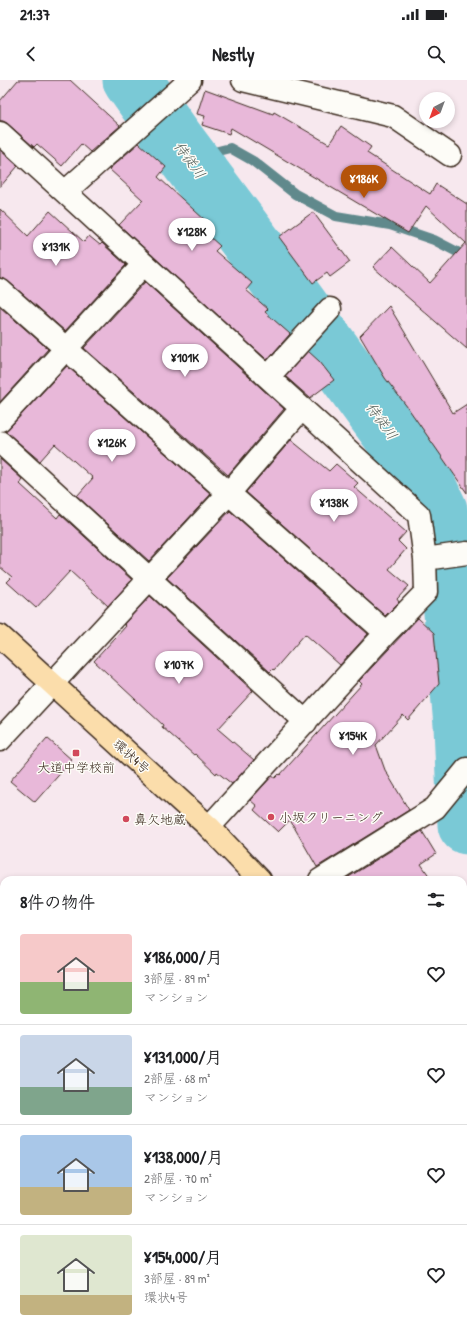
<!DOCTYPE html>
<html lang="ja">
<head>
<meta charset="utf-8">
<style>
	body { margin:0; font-family:"Patrick Hand","Klee One",sans-serif; background:#f6f6f6; color:#202124; height:100vh; display:flex; flex-direction:column; font-size:15px; white-space:nowrap }
	* { box-sizing:border-box; margin:0 }
	p { font-size:13px; color:#757577 }
	.icon { flex:none; width:22px; height:22px; fill:none; stroke:currentColor; stroke-width:2; stroke-linecap:round; stroke-linejoin:round }
	.map { position:relative; flex:1; overflow:hidden }
	.panel { position:absolute; left:0px; top:796px; width:467px; height:456px; display:flex; flex-direction:column; background:#fff; border-radius:12px 12px 0 0; box-shadow:0 2px 6px #0003 }
	.panel>* { flex:none }
	.needle { width:26px; rotate:221deg }
	.fabs { position:absolute; left:419px; top:12px; display:grid; gap:8px }
	.fabs a { display:grid; place-items:center; width:36px; height:36px; border-radius:50%; background:#fff; box-shadow:0 2px 6px #0003; font-size:20px }
	.price { position:absolute; translate:-50% -34px; padding:0 9px; border-radius:14px; background:#fff; color:#222; font-size:13px; line-height:26px; filter:drop-shadow(0 1px 2px #0008) }
	.price::after { content:''; position:absolute; left:50%; top:24px; width:12px; height:9px; margin-left:-6px; background:inherit; clip-path:polygon(0 0,100% 0,50% 100%) }
	.price.selected { background:#b45309; color:#fff }
	ul { padding:0; list-style:none }
	li { display:flex; align-items:center; gap:12px; height:100px; padding:0 20px }
	li+li { border-top:1px solid #e0e0e0 }
	li span { display:grid; place-items:center; flex:none; width:112px; height:80px; border-radius:4px; color:#555 }
	li>.icon { margin-inline-start:auto }
	span .icon { width:48px; height:48px; fill:#fffc; stroke-width:1 }
	li b { font-size:17px }
	h2 { display:flex; justify-content:space-between; align-items:center; height:48px; padding:0 20px; font-size:17px }
	.status { display:flex; justify-content:space-between; align-items:center; height:28px; padding:0 20px; background:#fff; direction:ltr }
	.status svg { height:11px; fill:currentColor }
	header { display:flex; justify-content:space-between; align-items:center; height:52px; padding:0 20px; background:#fff; font-size:18px; font-weight:700 }
	.map>svg:first-child { display:block }
	.green { fill:#ade7ac; stroke:#748865 }
	.lines { fill:none; stroke-linecap:round; stroke-linejoin:round }
	.stream { stroke:#61898c; stroke-width:10 }
	.river { stroke:#7ac9d6; stroke-width:59 }
	.building { fill:#e8b8d9; stroke:#3b2a1e }
	.minor-casing { stroke:#3b2a1e; stroke-width:25 }
	.major-casing { stroke:#3b2a1e; stroke-width:25 }
	.minor { stroke:#fdfcf7; stroke-width:22 }
	.major { stroke:#fbddab; stroke-width:22 }
	.poi-dot { fill:#d1495b; stroke:#fdfcf7; stroke-width:1.5 }
	.labels { text-anchor:middle; stroke-width:3; stroke-linejoin:round; paint-order:stroke }
	.street-label { font-size:13px; fill:#3b2a1e; stroke:#fdfcf7 }
	.poi-label { font-size:13px; fill:#3b2a1e; stroke:#fdfcf7; text-anchor:start }
	.water-label { font-size:14px; font-style:italic; fill:#4e5a55; stroke:#fdfcf7 }
</style>
</head>
<body>
<div class="status"><b>21:37</b><svg viewBox="0 0 49 12"><path d="M0 12V9h3v3zM5 12V6h3v6zM10 12V3h3v9zM15 12V0h3v12zM26 1h20v11H26zM47 4h2v5h-2z"/></svg></div>
<header><svg class="icon" aria-label="back" viewBox="0 0 24 24"><path d="M15 5l-7 7 7 7"/></svg>Nestly<svg class="icon" aria-label="search" viewBox="0 0 24 24"><circle cx="10" cy="10" r="6"/><path d="M15 15l6 6"/></svg></header>
<div class="map">
<svg width="467" height="1252" viewBox="0 0 467 1252">
	<rect width="100%" height="100%" fill="#f7e8ee"/>
	<filter id="ink" filterUnits="userSpaceOnUse"><feTurbulence type="fractalNoise" baseFrequency=".025" numOctaves="2"/><feDisplacementMap in="SourceGraphic" scale="8" xChannelSelector="R" yChannelSelector="G"/><feConvolveMatrix kernelMatrix="1 2 1 2 8 2 1 2 1" color-interpolation-filters="sRGB"/></filter>
	<g filter="url(#ink)">
		<path class="green" d="M0,961L4,962V1248H431L438,1252H0Z"/>
		<g class="lines">
			<path class="stream" d="M195,87L210,73L230,68L253,81L295,114L336,136L390,145L434,160L467,177"/>
			<path class="river" d="M132,0L173,58L297,224L421,394L438,430L444,458L450,499L463,645L467,745"/>
		</g>
		<path class="building" d="M18,0H70L120,46L90,72L81,64L62,86L37,64L34,67L8,44L3,41H0V21Z
			M205,9L273,34L274,32L329,64L341,46L371,67L367,73L430,114L436,104L467,124V269L373,187L392,167L430,203L466,163L426,126L408,153L231,48L229,54L202,45L205,36L197,34Z
			M139,63L166,87L158,97L206,141L200,148L220,166L215,171L252,203L246,210L268,229L265,232L290,254L267,280L119,145L143,120L109,89Z
			M0,70L18,86L0,107Z
			M0,129L28,156L50,131L84,162L89,156L100,165L102,163L126,185L65,251L8,201L0,198Z
			M313,132L350,182L330,197L327,193L313,203L279,157Z
			M145,202L284,329L228,395L84,268Z
			M389,226L453,333L467,324V413L408,328L385,298L360,256Z
			M0,227L48,269L0,322Z
			M308,271L320,282L334,300L310,318L285,296Z
			M67,286L211,414L149,481L77,416L93,398L55,364L40,381L5,351L9,348Z
			M291,360L329,391L336,384L358,403L354,407L406,452L398,461L406,469L389,489L409,506L397,519L399,522L385,536L246,412Z
			M0,379L23,400L20,404L57,438L60,434L132,500L108,526L70,491L36,528L7,502L12,497L0,487Z
			M230,431L368,554L340,585L305,554L274,590L273,589L270,592L167,498Z
			M150,516L253,611L218,649L254,680L232,704L217,692L216,694L195,674L194,675L162,647L163,645L94,581L126,546L124,544Z
			M418,538L434,553L439,604L408,640L403,635L376,665L385,690L409,730L317,787L290,740L278,752L254,730L257,726L250,720L272,696L275,698L279,694L280,695L362,604L359,601Z
			M47,658L72,680L35,722L10,701Z
			M422,751L436,774L421,784L432,800H344Z"/>
		<g class="lines">
			<g class="minor-casing">
				<path id="minor" d="M243,0L393,36L450,75
					M0,53L419,435L425,479L426,512L386,553L209,747
					M65,112L190,0
					M0,210L386,553
					M268,297L330,229
					M0,340L144,184
					M0,362L306,642
					M425,479L467,473
					M0,660L229,413L302,328
					M320,800L435,728L467,689
					M463,952L467,950"/>
			</g>
			<g class="major-casing">
				<path id="major" d="M0,556L209,747L260,800
					M463,996L467,1000"/>
			</g>
			<use href="#minor" class="minor"/>
			<use href="#major" class="major"/>
		</g>
	</g>
	<g class="poi-dot">
		<rect x="72" y="669" width="8" height="8" rx="2"/>
		<circle cx="271" cy="737" r="4"/>
		<circle cx="126" cy="739" r="4"/>
	</g>
	<g class="labels">
		<g class="street-label">
			<text transform="translate(132 676) rotate(42)" y="5">環状4号</text>
		</g>
		<g class="poi-label">
			<text x="76" y="692" text-anchor="middle">大道中学校前</text>
			<text x="279" y="742">小坂クリーニング</text>
			<text x="134" y="744">鼻欠地蔵</text>
		</g>
		<g class="water-label">
			<text transform="translate(190 80) rotate(54)" y="5">侍従川</text>
			<text transform="translate(382 341) rotate(54)" y="5">侍従川</text>
		</g>
	</g>
</svg>
<div class="fabs">
<a><svg class="needle" viewBox="-14 -14 28 28"><path d="M0-13l5 13h-10z" fill="#e53935"/><path d="M0 13l5-13h-10z" fill="#757577"/></svg></a>
</div>
<b class="price selected" style="left:364px;top:119px">¥186K</b>
<b class="price" style="left:192px;top:172px">¥128K</b>
<b class="price" style="left:56px;top:187px">¥131K</b>
<b class="price" style="left:185px;top:298px">¥101K</b>
<b class="price" style="left:112px;top:383px">¥126K</b>
<b class="price" style="left:334px;top:443px">¥138K</b>
<b class="price" style="left:179px;top:605px">¥107K</b>
<b class="price" style="left:353px;top:676px">¥154K</b>
<section class="panel">
<h2>8件の物件<svg class="icon" aria-label="filters" viewBox="0 0 24 24"><path d="M4 7h16M4 17h16"/><circle cx="9" cy="7" r="2"/><circle cx="15" cy="17" r="2"/></svg></h2>
<ul>
<li><span style="background:linear-gradient(#f6c9c9 60%,#8fb573 0)"><svg class="icon" aria-label="home" viewBox="0 0 24 24"><path d="M3 11l9-7 9 7M6 9v11h12V9"/></svg></span><div><b>¥186,000/月</b><p>3部屋 · 89 m²</p><p>マンション</p></div><svg class="icon" aria-label="heart" viewBox="0 0 24 24"><path d="M12 20l-8-8c-3-5 5-10 8-4 3-6 11-1 8 4z"/></svg></li>
<li><span style="background:linear-gradient(#c9d6e8 65%,#7fa58c 0)"><svg class="icon" aria-label="home" viewBox="0 0 24 24"><path d="M3 11l9-7 9 7M6 9v11h12V9"/></svg></span><div><b>¥131,000/月</b><p>2部屋 · 68 m²</p><p>マンション</p></div><svg class="icon" aria-label="heart" viewBox="0 0 24 24"><path d="M12 20l-8-8c-3-5 5-10 8-4 3-6 11-1 8 4z"/></svg></li>
<li><span style="background:linear-gradient(#a9c7e8 65%,#c2b280 0)"><svg class="icon" aria-label="home" viewBox="0 0 24 24"><path d="M3 11l9-7 9 7M6 9v11h12V9"/></svg></span><div><b>¥138,000/月</b><p>2部屋 · 70 m²</p><p>マンション</p></div><svg class="icon" aria-label="heart" viewBox="0 0 24 24"><path d="M12 20l-8-8c-3-5 5-10 8-4 3-6 11-1 8 4z"/></svg></li>
<li><span style="background:linear-gradient(#dfe7d0 75%,#c2b280 0)"><svg class="icon" aria-label="home" viewBox="0 0 24 24"><path d="M3 11l9-7 9 7M6 9v11h12V9"/></svg></span><div><b>¥154,000/月</b><p>3部屋 · 89 m²</p><p>環状4号</p></div><svg class="icon" aria-label="heart" viewBox="0 0 24 24"><path d="M12 20l-8-8c-3-5 5-10 8-4 3-6 11-1 8 4z"/></svg></li>
</ul>
</section>
</div>
</body>
</html>
